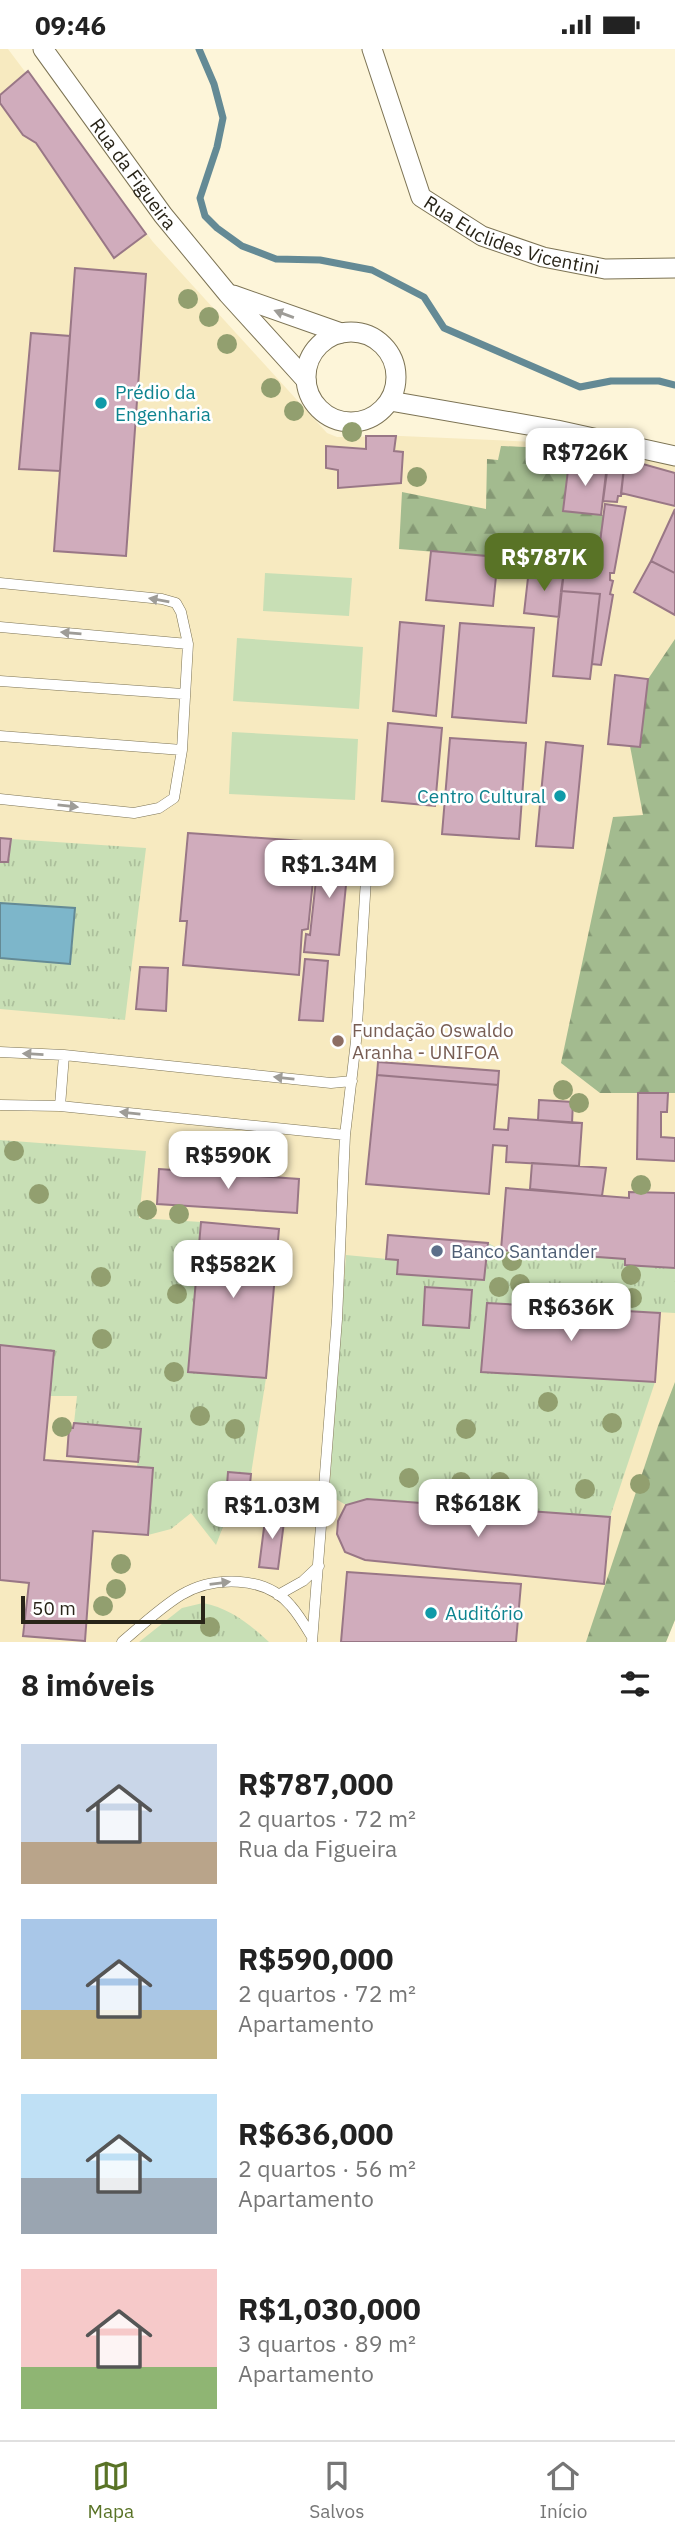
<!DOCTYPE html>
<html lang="pt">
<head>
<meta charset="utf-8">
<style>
	body { margin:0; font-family:"IBM Plex Sans",sans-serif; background:#f2f2f2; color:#222; height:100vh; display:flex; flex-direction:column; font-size:26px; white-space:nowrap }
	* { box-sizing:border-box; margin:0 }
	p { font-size:23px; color:#767676 }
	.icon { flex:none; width:38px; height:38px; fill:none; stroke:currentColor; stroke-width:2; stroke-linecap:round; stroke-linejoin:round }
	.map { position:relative; height:1593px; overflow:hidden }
	.sheet { display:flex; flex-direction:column; background:#fff; flex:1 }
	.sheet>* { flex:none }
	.scale { position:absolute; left:21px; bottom:18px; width:184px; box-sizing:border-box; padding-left:7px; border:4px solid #282418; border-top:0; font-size:19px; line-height:24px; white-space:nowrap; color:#282418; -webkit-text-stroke:5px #fff; paint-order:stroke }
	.price { position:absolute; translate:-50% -60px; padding:0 16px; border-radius:14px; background:#fff; color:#222; font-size:23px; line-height:46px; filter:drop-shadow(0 2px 4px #0008) }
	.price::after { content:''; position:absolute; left:50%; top:42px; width:21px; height:16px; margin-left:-10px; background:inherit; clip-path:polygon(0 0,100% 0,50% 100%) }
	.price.on { background:#597326; color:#fff }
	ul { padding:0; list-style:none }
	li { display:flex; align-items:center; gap:21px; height:175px; padding:0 21px }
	li span { display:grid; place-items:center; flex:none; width:196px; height:140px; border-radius:0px; color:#555 }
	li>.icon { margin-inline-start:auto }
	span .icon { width:84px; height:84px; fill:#fffc; stroke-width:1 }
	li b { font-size:30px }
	h2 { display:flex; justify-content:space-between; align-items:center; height:84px; padding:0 21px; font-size:30px }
	.status { display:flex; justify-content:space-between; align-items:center; height:49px; padding:0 35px; background:#fff; direction:ltr }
	.status svg { height:19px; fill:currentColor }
	.menu { display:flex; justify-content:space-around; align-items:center; height:98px; border-top:2px solid #e0e0e0; background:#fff; font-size:19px; color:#767676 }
	.menu a { display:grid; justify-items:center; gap:4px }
	.menu .on { color:#597326 }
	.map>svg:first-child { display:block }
	.built { fill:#f7eac0 }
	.grass { fill:url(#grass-tufts) }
	.forest { fill:url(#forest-firs) }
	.park { fill:#c8dfb5 }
	.water { fill:#7db6ca; stroke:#648a95; stroke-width:2 }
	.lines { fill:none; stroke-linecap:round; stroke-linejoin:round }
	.stream { stroke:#648a95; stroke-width:7 }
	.building { fill:#d0acbc; stroke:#997786; stroke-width:2 }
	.service-casing { stroke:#7c7354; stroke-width:11 }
	.minor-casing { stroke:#7c7354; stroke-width:21 }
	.service { stroke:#fff; stroke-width:10 }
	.minor { stroke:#fff; stroke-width:19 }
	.tree { fill:#929f6f }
	.oneway { fill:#9e9c97 }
	.culture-dot { fill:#0f9aa8; stroke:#fff; stroke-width:2.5 }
	.education-dot { fill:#8d6e63; stroke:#fff; stroke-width:2.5 }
	.service-dot { fill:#5c6f8a; stroke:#fff; stroke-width:2.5 }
	.labels { text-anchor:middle; stroke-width:5; stroke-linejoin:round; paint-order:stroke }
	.street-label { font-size:19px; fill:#282418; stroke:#fff }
	.culture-label { font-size:19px; fill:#0d838f; stroke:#fff; text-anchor:start }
	.education-label { font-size:19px; fill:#785e54; stroke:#fff; text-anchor:start }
	.service-label { font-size:19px; fill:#4e5e75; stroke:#fff; text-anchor:start }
</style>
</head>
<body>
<div class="status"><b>09:46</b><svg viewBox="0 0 49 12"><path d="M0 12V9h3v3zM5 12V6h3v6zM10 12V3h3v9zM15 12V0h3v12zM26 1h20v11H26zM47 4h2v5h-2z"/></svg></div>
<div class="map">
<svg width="675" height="1593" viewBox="0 0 675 1593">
	<defs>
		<pattern id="grass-tufts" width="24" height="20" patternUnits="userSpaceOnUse" patternTransform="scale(1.75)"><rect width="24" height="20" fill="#c8dfb5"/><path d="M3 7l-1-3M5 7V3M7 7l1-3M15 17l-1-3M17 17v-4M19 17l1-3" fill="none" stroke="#acbf9b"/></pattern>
		<pattern id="forest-firs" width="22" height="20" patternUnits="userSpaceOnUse" patternTransform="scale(1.75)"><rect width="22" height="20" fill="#a3bb8f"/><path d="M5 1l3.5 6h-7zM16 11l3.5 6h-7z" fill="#859874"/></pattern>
	</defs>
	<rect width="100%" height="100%" fill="#fdf5d9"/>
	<path class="built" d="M0,0H8L153,193L327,384L337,388L401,387L582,395L675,413V1571L666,1593H0Z"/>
	<path class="grass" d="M11,790L146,799L125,971L0,960V813H8Z
		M0,1091L146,1102L139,1169L201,1173L188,1322L266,1329L251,1425L228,1424L224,1475L216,1496L191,1464L171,1480L148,1486L153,1420L137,1418L141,1380L74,1374L77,1347H50L0,1296Z
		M488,1194L501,1201L625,1210V1217L675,1219V1264L487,1254L481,1323L655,1333L610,1468L368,1450L346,1456L329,1446L346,1206L398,1211L397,1225L484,1231Z
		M203,1554C229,1559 250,1575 269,1593H139L182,1559Z"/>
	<path class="forest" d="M501,397L570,400L563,462L604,466L596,524L497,517V508L399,500L402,443L486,460L487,410L498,411Z
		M675,590V1044H600L561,1014L613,768L643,766L630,697H640L648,630Z
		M675,1333V1571L666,1593H586L658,1377Z"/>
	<path class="park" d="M265,524L352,529L349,567L263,562Z
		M237,589L363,598L359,660L233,652Z
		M232,683L358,690L355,751L229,745Z"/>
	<path class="water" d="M0,854L75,859L70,915L0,909Z"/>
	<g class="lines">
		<path class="stream" d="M199,0L214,35L223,69L217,98L200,149L205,167L217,179L242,197L276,210L320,211L372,221L424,248L444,279L580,338L611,332H659L675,336"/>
	</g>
	<path class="building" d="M28,22L146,185L114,209L36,94L23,86L0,54V46Z
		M75,219L146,225L126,507L54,502Z
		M31,284L70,287L60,422L19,420Z
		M366,387H396L394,402L403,403L401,434L338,439V421L326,419V397L366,400Z
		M570,400L589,403V415L569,413Z
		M609,408L625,410L621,447H618L617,453L603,452Z
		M625,410L675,424V457L621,444Z
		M569,413L607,416L601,466L563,462Z
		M605,455L626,458L614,524H610V531L613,532L610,545L613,546L601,616L592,615L600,545L561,542L564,522L596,524Z
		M675,460V524L651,512Z
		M431,502L498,508L493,557L426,551Z
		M651,512L675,524V566L634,543Z
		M529,520L564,522L559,568L524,564Z
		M561,542L600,545L590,630L553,627Z
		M400,573L444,577L436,667L393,662Z
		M460,574L534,579L526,674L452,668Z
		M615,626L648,630L640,698L608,695Z
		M388,674L442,679L435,757L382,752Z
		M450,689L526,694L519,790L442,785Z
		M546,693L583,697L573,799L536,797Z
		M188,784L317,793L308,880L302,881L299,926L183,916L187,872H180Z
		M0,789L11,790L8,813H0Z
		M320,794L350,796L339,906L304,903L306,885L310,886Z
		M305,910L328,912L323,972L299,971Z
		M140,918L168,919L166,962L136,960Z
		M378,1013L499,1022L498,1036L377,1026Z
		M377,1026L498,1036L494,1080L508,1081L509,1069L582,1074L579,1117L506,1113L507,1097L493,1096L489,1145L366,1135Z
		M638,1044H668L667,1063H661V1088L675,1089V1112L637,1110Z
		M539,1051L573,1053L572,1074L538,1071Z
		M532,1114L606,1119L602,1147L530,1140Z
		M159,1120L299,1130L297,1164L157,1155Z
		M506,1139L629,1149V1143L675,1144V1219L625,1216V1210L501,1201Z
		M201,1173L279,1180L266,1329L188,1323Z
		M388,1186L488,1194L484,1231L397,1225L398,1211L386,1210Z
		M425,1238L472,1241L469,1279L423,1276Z
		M487,1254L660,1264L655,1333L481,1323Z
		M0,1296L54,1302L44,1411L153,1419L148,1486L93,1482L85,1592L23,1587L29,1534L0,1531Z
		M74,1374L141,1380L138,1413L67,1407L69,1379H73Z
		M228,1423L251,1425L246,1477L224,1475Z
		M367,1450L610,1468L604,1535L365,1511L345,1503L337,1485L338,1472L346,1456Z
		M266,1463L285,1465L278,1520L259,1518Z
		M347,1523L521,1535L516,1593H341Z"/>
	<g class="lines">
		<g class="service-casing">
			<path id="service" d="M0,534L162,550L176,554L181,563L188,595L182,701L174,749L159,759L134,764L0,750
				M0,578L188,595
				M0,632L183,645
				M0,687L182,701
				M0,1003L64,1006L331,1034L352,1032
				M0,1056L60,1057L345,1086
				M60,1057L64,1006
				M278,1546L303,1532L319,1517
				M122,1593C141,1577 160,1559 181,1546C213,1527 265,1526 291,1557C299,1566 306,1578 312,1588
				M312,1593L337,1270L345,1086L356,992L368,798"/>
		</g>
		<g class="minor-casing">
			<g id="minor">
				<path id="s1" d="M43,0L163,166L228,245L306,331"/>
				<path id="s2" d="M372,0L421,148L482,187L543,208L605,220L675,219"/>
				<path d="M233,246L341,284"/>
				<circle cx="351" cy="328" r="45"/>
				<path d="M390,352L557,381L675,407"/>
			</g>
		</g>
		<use href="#service" class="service"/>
		<use href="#minor" class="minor"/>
	</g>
	<g class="tree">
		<circle cx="188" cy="250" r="10"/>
		<circle cx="209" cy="268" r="10"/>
		<circle cx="227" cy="295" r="10"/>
		<circle cx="271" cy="339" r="10"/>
		<circle cx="294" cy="362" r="10"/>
		<circle cx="352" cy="383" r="10"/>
		<circle cx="417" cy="428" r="10"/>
		<circle cx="563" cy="1041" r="10"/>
		<circle cx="579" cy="1054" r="10"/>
		<circle cx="14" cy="1102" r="10"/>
		<circle cx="641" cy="1136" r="10"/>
		<circle cx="39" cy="1145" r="10"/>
		<circle cx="147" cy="1161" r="10"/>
		<circle cx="179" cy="1165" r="10"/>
		<circle cx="512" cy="1212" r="10"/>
		<circle cx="631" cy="1226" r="10"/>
		<circle cx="101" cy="1228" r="10"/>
		<circle cx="520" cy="1235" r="10"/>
		<circle cx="499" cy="1238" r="10"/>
		<circle cx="177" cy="1245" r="10"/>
		<circle cx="632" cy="1249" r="10"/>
		<circle cx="534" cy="1250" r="10"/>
		<circle cx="102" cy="1290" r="10"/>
		<circle cx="174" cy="1323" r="10"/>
		<circle cx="548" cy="1353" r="10"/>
		<circle cx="200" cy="1367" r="10"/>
		<circle cx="612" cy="1374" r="10"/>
		<circle cx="62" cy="1378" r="10"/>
		<circle cx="235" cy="1380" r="10"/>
		<circle cx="466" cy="1380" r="10"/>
		<circle cx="409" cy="1429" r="10"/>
		<circle cx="461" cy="1433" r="10"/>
		<circle cx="500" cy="1433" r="10"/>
		<circle cx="640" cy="1435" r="10"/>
		<circle cx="585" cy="1440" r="10"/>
		<circle cx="121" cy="1515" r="10"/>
		<circle cx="116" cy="1540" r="10"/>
		<circle cx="103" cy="1557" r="10"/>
		<circle cx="210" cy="1578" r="10"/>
	</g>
	<defs><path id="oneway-solid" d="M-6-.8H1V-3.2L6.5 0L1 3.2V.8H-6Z" transform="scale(1.75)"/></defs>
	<g class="oneway">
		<use href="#oneway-solid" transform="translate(284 265) rotate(-160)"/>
		<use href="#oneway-solid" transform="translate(159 551) rotate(-170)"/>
		<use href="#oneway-solid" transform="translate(71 584) rotate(-175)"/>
		<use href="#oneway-solid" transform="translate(68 757) rotate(6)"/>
		<use href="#oneway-solid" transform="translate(33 1005) rotate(-177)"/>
		<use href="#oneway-solid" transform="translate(284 1029) rotate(-174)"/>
		<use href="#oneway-solid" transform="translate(130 1064) rotate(-174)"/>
		<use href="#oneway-solid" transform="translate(220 1534) rotate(-7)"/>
	</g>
	<g class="culture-dot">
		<circle cx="101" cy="354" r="7"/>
		<circle cx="560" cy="747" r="7"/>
		<circle cx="431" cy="1564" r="7"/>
	</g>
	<circle class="education-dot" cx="338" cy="992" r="7"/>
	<circle class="service-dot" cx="437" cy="1202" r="7"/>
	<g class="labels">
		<g class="street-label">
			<text dy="7" stroke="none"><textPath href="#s1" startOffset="154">Rua da Figueira</textPath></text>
			<text dy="7" stroke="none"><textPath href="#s2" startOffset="256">Rua Euclides Vicentini</textPath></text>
		</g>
		<g class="culture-label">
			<text x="115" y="350">Prédio da<tspan x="115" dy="22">Engenharia</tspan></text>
			<text x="546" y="754" text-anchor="end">Centro Cultural</text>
			<text x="445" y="1571">Auditório</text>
		</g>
		<g class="education-label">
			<text x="352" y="988">Fundação Oswaldo<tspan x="352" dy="22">Aranha - UNIFOA</tspan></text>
		</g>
		<g class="service-label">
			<text x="451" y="1209">Banco Santander</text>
		</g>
	</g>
</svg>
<div class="scale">50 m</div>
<b class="price" style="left:585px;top:439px">R$726K</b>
<b class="price on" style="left:544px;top:544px">R$787K</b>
<b class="price" style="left:329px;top:851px">R$1.34M</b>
<b class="price" style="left:228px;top:1142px">R$590K</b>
<b class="price" style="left:233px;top:1251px">R$582K</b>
<b class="price" style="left:571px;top:1294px">R$636K</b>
<b class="price" style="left:478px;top:1490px">R$618K</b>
<b class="price" style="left:272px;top:1492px">R$1.03M</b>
</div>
<section class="sheet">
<h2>8 imóveis<svg class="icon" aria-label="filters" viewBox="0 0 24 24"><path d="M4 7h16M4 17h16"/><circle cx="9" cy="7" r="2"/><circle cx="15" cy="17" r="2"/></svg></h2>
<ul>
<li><span style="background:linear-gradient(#c9d6e8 70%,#b9a48a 0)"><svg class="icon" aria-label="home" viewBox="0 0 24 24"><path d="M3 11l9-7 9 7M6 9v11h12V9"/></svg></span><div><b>R$787,000</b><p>2 quartos · 72 m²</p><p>Rua da Figueira</p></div></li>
<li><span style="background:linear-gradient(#a9c7e8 65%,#c2b280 0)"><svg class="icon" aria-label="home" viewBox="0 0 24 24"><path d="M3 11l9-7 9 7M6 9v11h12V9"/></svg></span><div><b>R$590,000</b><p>2 quartos · 72 m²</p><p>Apartamento</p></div></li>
<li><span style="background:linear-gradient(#bfe0f5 60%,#9aa5b1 0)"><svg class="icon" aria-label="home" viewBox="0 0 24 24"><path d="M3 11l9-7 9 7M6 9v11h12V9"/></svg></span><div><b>R$636,000</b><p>2 quartos · 56 m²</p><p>Apartamento</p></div></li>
<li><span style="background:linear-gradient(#f6c9c9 70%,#8fb573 0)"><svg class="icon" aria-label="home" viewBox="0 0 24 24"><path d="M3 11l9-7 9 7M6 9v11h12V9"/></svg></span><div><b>R$1,030,000</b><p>3 quartos · 89 m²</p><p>Apartamento</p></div></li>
</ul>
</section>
<nav class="menu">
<a class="on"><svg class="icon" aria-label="map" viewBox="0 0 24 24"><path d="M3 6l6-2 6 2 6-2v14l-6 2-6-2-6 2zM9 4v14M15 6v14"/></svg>Mapa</a>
<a><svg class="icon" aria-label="saved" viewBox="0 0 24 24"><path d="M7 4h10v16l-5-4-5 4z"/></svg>Salvos</a>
<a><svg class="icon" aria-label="home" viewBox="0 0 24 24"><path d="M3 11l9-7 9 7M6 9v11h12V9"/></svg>Início</a>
</nav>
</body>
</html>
